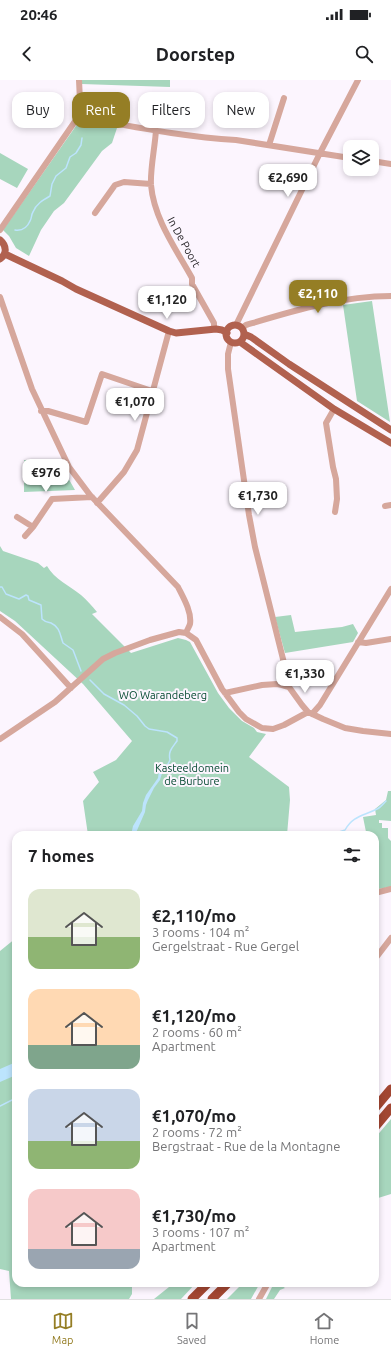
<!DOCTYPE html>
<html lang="en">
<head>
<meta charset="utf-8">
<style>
	body { margin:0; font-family:Ubuntu,sans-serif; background:#f6f6f6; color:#202124; height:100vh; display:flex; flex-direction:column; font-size:15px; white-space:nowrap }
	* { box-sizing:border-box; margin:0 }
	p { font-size:13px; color:#757577 }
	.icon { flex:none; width:22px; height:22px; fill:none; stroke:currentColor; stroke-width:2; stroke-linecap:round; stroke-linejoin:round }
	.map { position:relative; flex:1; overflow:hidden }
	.drawer { position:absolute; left:12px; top:751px; width:367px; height:456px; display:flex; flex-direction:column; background:#fff; border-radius:12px; box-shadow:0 2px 6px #0003 }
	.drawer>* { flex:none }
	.hud { position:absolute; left:12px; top:12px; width:367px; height:36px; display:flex; gap:8px }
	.buttons { position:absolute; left:343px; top:60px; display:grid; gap:8px }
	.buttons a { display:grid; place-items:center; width:36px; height:36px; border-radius:8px; background:#fff; box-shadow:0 2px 6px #0003; font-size:20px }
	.price { position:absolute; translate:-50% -34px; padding:0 9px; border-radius:8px; background:#fff; color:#222; font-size:13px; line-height:26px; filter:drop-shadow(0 1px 2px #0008) }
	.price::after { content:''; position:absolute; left:50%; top:24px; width:12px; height:9px; margin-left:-6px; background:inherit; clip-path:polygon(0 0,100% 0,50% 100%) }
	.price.selected { background:#957e25; color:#fff }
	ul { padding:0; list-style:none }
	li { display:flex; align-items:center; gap:12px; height:100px; padding:0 16px }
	li span { display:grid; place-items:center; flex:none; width:112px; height:80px; border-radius:12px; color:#555 }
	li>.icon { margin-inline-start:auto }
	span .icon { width:48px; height:48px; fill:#fffc; stroke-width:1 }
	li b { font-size:17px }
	h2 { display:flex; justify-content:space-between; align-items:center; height:48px; padding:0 16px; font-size:17px }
	.tag { padding:0 14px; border-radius:12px; background:#fff; box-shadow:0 2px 6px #0003; font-size:14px; line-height:36px }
	.tag.selected { background:#957e25; color:#fff }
	.status { display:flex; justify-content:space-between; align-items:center; height:28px; padding:0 20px; background:#fff; direction:ltr }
	.status svg { height:11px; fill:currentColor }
	header { display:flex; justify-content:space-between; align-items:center; height:52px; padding:0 16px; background:#fff; font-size:18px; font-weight:700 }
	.dock { display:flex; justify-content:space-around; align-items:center; height:56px; border-top:1px solid #e0e0e0; background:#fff; font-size:11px; color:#757577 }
	.dock a { display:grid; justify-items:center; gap:2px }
	.dock .selected { color:#957e25 }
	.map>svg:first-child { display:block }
	.green { fill:#a7d6bd }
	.water { fill:#bce4fd }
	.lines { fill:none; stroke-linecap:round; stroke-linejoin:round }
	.stream { stroke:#bce4fd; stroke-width:1.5 }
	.minor { stroke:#d6a79c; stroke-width:6 }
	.major { stroke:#b1614f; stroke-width:7 }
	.highway { stroke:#a24632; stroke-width:9 }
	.labels { text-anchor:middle; stroke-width:4; stroke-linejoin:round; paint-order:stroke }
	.street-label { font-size:11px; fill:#252326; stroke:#fcf5fe }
	.park-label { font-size:11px; fill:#044930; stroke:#fcf5fe }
</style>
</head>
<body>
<div class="status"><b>20:46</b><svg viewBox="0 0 49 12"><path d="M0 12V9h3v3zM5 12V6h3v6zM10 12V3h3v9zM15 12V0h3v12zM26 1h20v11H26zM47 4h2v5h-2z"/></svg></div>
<header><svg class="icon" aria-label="back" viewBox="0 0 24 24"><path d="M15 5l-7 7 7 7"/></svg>Doorstep<svg class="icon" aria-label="search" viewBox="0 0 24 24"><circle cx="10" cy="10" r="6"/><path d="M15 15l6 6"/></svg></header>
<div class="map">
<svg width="391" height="1219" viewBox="0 0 391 1219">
	<rect width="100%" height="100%" fill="#fcf5fe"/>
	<path class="green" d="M82,0H170V7L82,4Z
		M78,43L117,48L112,63L102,71L64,123L54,131L41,150L29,176L16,168L9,156L3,150Z
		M0,73L28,89L17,108L0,99Z
		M372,221L390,342L357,321L343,225Z
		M24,380L59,382L75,410L24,412Z
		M0,466L3,471L38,483L44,488L47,486C54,499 70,506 81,515C87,520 92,526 97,532L92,534L131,573L178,558L186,560L190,562L218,613L229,628L242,641L254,648L257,652L266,654L249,677L289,707L290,720L287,755H88L83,721L99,702L93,692L116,680L132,661L83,604L15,541L0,531Z
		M291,535L295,552L342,547L353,544L358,553L353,562L285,573L275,537Z
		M388,711H391V741L379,740V743H382V748H388V758L391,761V807L378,809L375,795V755H336L344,753L366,752L363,737L376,735L375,729L386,720Z
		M16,858V1203H132V1214L129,1219H11L9,1191L0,1189V871Z
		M391,1039V1114L375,1119V1058Z
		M174,1203H196L181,1219H154Z
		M243,1203H260L251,1219H227Z
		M274,1203H282L281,1205L285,1208L280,1210L274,1219H266Z"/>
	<path class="water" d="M161,688L163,690L160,700L154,708L148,720L146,725L145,732L135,755H131L133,746L142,731L143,723L146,715L158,698L159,690Z
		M16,982V995L0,1002V989Z"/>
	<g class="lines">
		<path class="stream" d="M15,150C22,151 27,148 30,141C32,138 31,135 33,132C36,124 43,120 50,116L52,104L56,96L66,88L70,77L76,73L81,65L82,58
			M0,507H2L6,514L19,519L26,515L28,516L29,520L41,525L42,539C45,542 47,542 51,543C60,547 60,555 63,563L73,570L81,591
			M90,600L104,614L124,625L137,636L145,646L149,649L167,652L177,658V661C172,668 168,671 170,680L168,684L161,689
			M330,755L345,750C353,736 363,736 377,729C380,728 383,724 386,721
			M0,1026L16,1018"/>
		<path class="minor" d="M78,37C130,46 183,57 236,60L350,78
			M156,50C155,67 150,89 151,105C154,139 176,169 192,198V204L214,243V249
			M269,65L284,18
			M372,81L391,84
			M95,133L115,105L124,102L151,104
			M0,150L78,37L80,21L79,0
			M0,217L32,309L69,387L90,415L178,507C183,517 192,532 190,544C189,547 187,550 186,553
			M236,245L320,73L358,0
			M242,248L246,245C293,231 341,216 391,216
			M231,262L228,274V289L249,435L255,467L287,595L289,607
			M334,329L326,343L333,387L336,399L337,419L335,432
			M41,331H48L86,342L102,294L152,311
			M97,423L124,392L137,370L169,251
			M385,426L391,425
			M17,437L33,447
			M25,456L33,447L52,419L92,417
			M0,537L22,554L71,608
			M358,562L366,563L391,559
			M225,613L262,605L277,604L282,605L289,607L302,625L308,632L323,639L345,648L363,651L391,654
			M312,634L320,625L391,509
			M0,659L55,622L103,579L115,573L150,560L179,552L186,553L196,560L222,609L239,632L246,639L262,648L273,649L284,645L308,632
			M375,813L391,809
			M375,879L391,858
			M259,1219L268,1203"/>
		<path class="major" d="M0,160C7,166 7,174 0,179
			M5,174L62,201L76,209L169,251L176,253L216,249L222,250L227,253
			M226 254a9 9 0 1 1 18 0a9 9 0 1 1-18 0Z
			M244,254L251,257L289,284L391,350
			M240,262L334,329L391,363"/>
		<path class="highway" d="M375,1028L391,1009
			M375,1047L391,1028
			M192,1219L208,1203
			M212,1219L228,1203"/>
	</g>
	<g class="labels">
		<g class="street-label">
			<text transform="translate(184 162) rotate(61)" y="4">In De Poort</text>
		</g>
		<g class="park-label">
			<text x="163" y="619">WO Warandeberg</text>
			<text x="192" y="692">Kasteeldomein<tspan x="192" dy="13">de Burbure</tspan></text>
		</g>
	</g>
</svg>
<div class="buttons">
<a><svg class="icon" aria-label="layers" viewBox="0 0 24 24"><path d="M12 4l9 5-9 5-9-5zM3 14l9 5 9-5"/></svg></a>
</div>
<b class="price" style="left:288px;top:118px">€2,690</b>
<b class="price selected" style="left:318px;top:234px">€2,110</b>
<b class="price" style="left:167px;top:240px">€1,120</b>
<b class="price" style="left:135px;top:342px">€1,070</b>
<b class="price" style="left:46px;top:413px">€976</b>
<b class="price" style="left:258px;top:436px">€1,730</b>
<b class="price" style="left:305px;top:614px">€1,330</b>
<div class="hud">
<a class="tag">Buy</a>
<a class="tag selected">Rent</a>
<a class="tag">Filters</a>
<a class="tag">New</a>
</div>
<section class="drawer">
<h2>7 homes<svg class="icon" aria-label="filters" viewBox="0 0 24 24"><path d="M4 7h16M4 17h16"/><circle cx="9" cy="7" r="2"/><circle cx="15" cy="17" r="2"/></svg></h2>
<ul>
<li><span style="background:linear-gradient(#dfe7d0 60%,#8fb573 0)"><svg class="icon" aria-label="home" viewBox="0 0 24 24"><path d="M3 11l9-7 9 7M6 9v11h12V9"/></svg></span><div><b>€2,110/mo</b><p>3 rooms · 104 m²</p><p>Gergelstraat - Rue Gergel</p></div></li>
<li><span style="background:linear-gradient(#ffd9b3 70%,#7fa58c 0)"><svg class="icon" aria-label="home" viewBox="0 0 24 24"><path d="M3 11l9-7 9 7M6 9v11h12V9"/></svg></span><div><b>€1,120/mo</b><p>2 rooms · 60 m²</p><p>Apartment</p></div></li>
<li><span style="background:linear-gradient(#c9d6e8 65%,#8fb573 0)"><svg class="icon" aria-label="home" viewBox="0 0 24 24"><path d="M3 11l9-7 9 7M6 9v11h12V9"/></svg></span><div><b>€1,070/mo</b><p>2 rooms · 72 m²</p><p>Bergstraat - Rue de la Montagne</p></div></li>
<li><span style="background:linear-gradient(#f6c9c9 75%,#9aa5b1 0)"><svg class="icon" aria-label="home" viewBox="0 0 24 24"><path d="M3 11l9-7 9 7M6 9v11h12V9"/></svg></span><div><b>€1,730/mo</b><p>3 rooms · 107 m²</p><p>Apartment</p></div></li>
</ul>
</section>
</div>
<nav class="dock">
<a class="selected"><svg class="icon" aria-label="map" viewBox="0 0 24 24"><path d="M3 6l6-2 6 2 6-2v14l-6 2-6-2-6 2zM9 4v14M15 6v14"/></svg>Map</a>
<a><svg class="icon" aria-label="saved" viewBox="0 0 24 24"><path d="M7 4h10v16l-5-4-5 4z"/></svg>Saved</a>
<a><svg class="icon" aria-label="home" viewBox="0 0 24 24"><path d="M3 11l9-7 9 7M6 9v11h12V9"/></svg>Home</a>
</nav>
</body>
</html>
